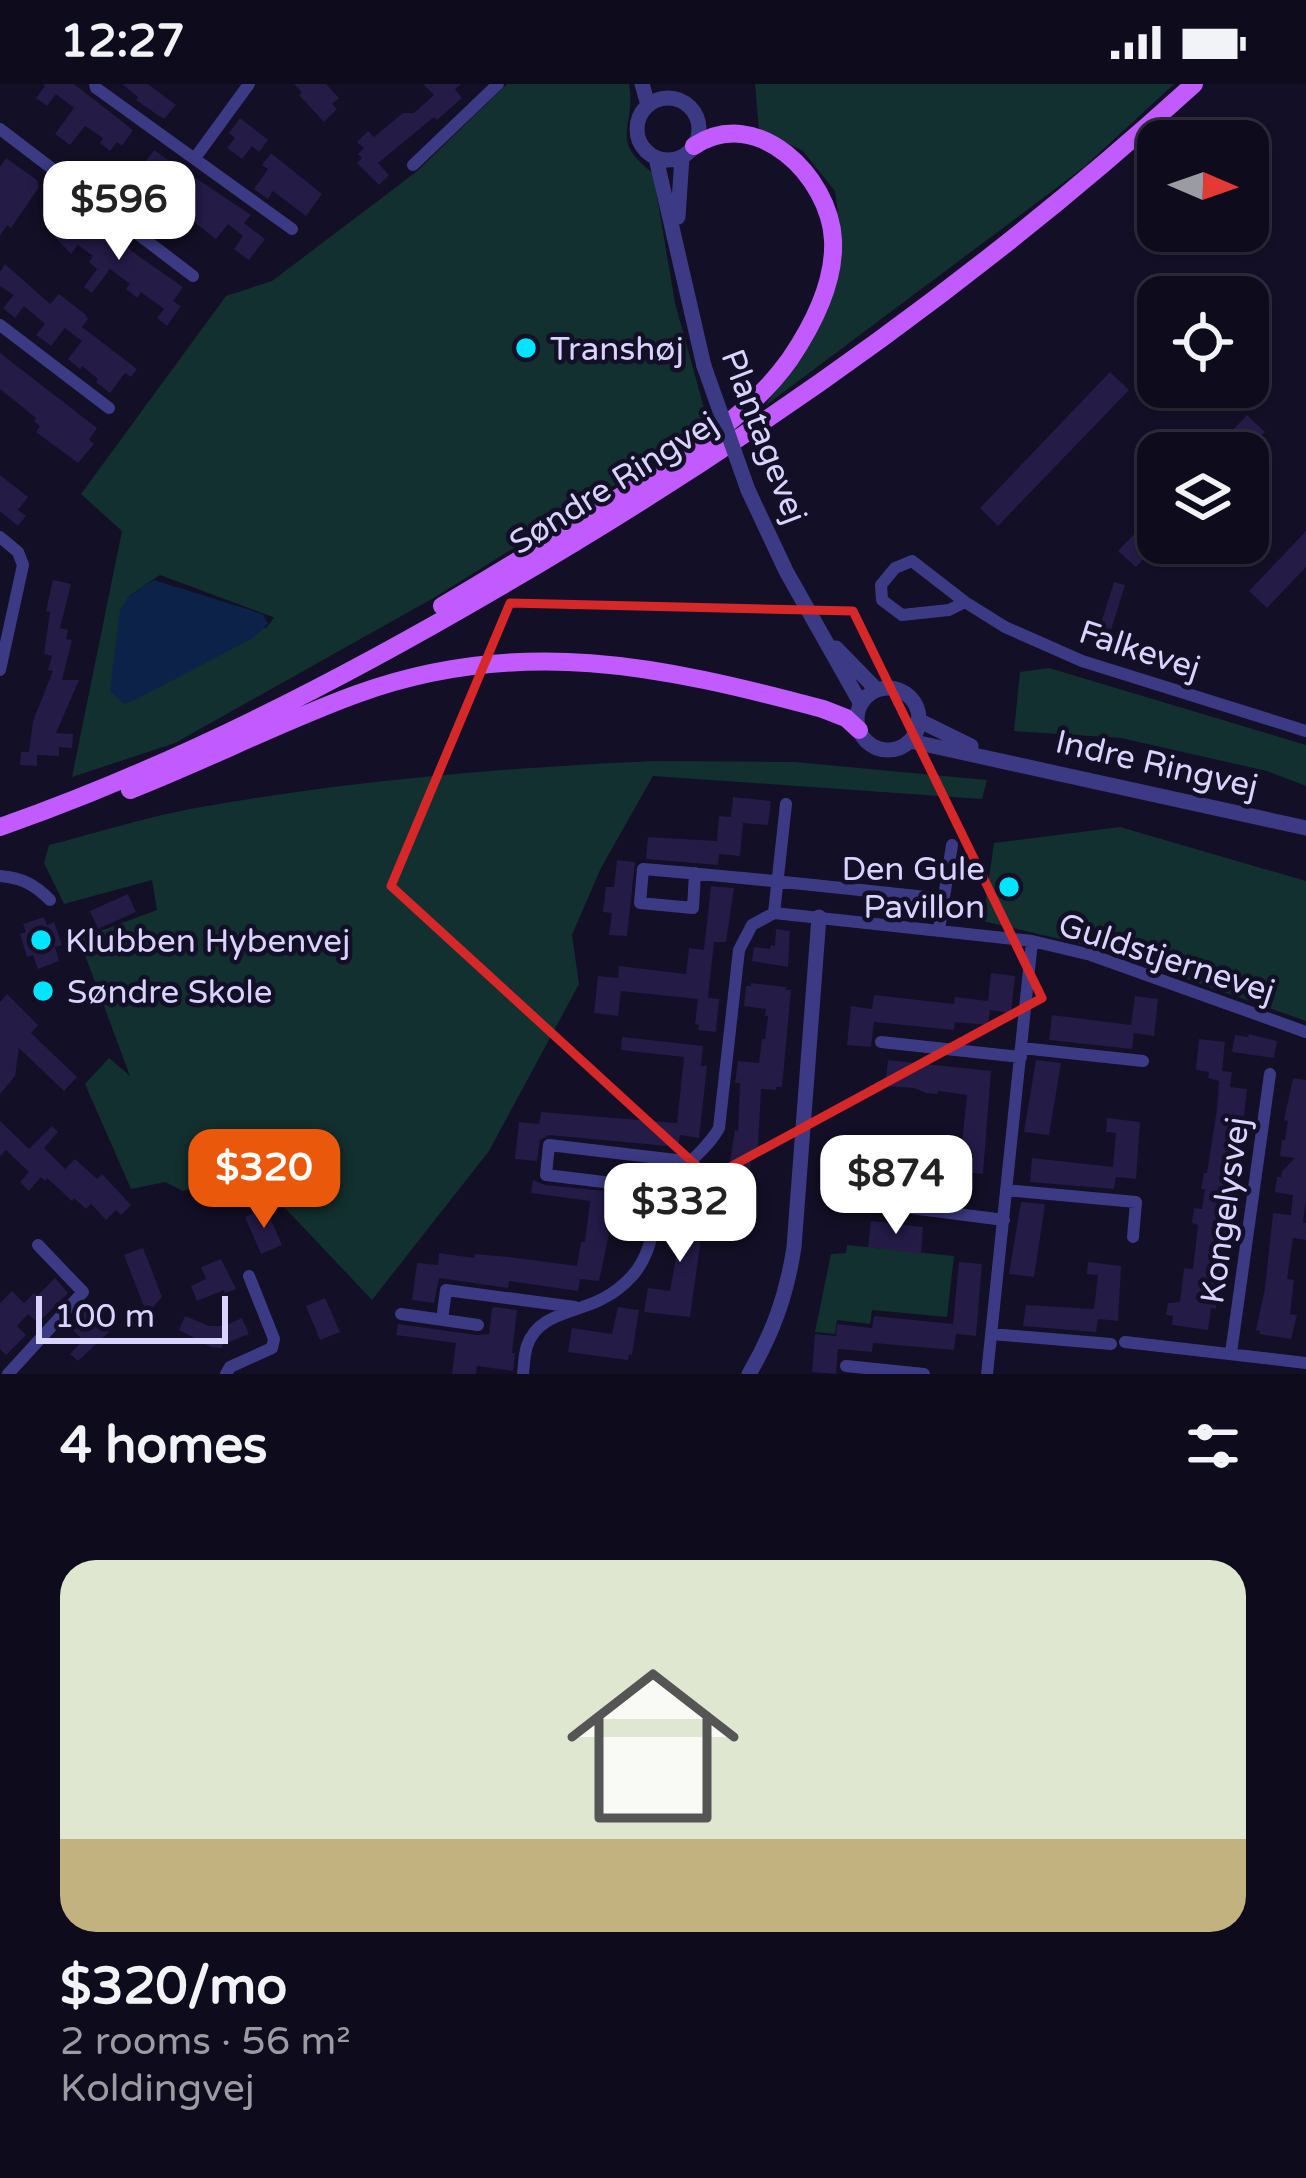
<!DOCTYPE html>
<html lang="en">
<head>
<meta charset="utf-8">
<style>
	body { margin:0; font-family:"Varela Round",sans-serif; background:#1c1929; color:#f1f3f6; height:100vh; display:flex; flex-direction:column; font-size:45px; white-space:nowrap }
	* { box-sizing:border-box; margin:0 }
	p { font-size:39px; color:#9b9ba3 }
	.icon { flex:none; width:66px; height:66px; fill:none; stroke:currentColor; stroke-width:2; stroke-linecap:round; stroke-linejoin:round }
	.map { position:relative; height:1290px; overflow:hidden }
	.panel { display:flex; flex-direction:column; background:#0e0b1c; flex:1 }
	.panel>* { flex:none }
	.needle { width:78px; rotate:92deg }
	.tools { position:absolute; left:1137px; top:36px; display:grid; gap:24px }
	.tools a { display:grid; place-items:center; width:132px; height:132px; border-radius:24px; background:#0e0b1c; box-shadow:0 3px 9px #0004,0 0 0 3px #2e2b3b; font-size:60px }
	.scale { position:absolute; left:36px; bottom:30px; width:192px; box-sizing:border-box; padding-left:12px; border:6px solid #d9d4ff; border-top:0; font-size:33px; line-height:42px; white-space:nowrap; color:#d9d4ff; -webkit-text-stroke:9px #130f26; paint-order:stroke }
	.price { position:absolute; translate:-50% -102px; padding:0 27px; border-radius:24px; background:#fff; color:#222; font-size:39px; line-height:78px; filter:drop-shadow(0 3px 6px #0008) }
	.price::after { content:''; position:absolute; left:50%; top:72px; width:36px; height:27px; margin-left:-18px; background:inherit; clip-path:polygon(0 0,100% 0,50% 100%) }
	.price.selected { background:#ea580c; color:#fff }
	ul { padding:0; list-style:none }
	li { display:grid; align-content:center; gap:24px; height:636px; padding:0 60px }
	li+li { border-top:3px solid #2e2b3b }
	li span { display:grid; place-items:center; height:372px; border-radius:36px; color:#555 }
	li>.icon { margin-inline-start:auto }
	span .icon { width:216px; height:216px; fill:#fffc; stroke-width:1 }
	li b { font-size:51px }
	h2 { display:flex; justify-content:space-between; align-items:center; height:144px; padding:0 60px; font-size:51px }
	.status { display:flex; justify-content:space-between; align-items:center; height:84px; padding:0 60px; background:#0e0b1c; direction:ltr }
	.status svg { height:33px; fill:currentColor }
	.map>svg:first-child { display:block }
	.green { fill:#12302f; fill-rule:evenodd }
	.water { fill:#0c2248 }
	.building { fill:#241b47 }
	.lines { fill:none; stroke-linecap:round; stroke-linejoin:round }
	.minor { stroke:#3d3a85; stroke-width:12 }
	.tertiary { stroke:#3d3a85; stroke-width:15 }
	.primary { stroke:#c25bff; stroke-width:18 }
	.tertiary-bridge { stroke:#3d3a85; stroke-width:15 }
	.marked { fill:none; stroke:#d62828; stroke-width:9; stroke-linejoin:round }
	.poi-dot { fill:#00e5ff; stroke:#130f26; stroke-width:4.5 }
	.labels { text-anchor:middle; stroke-width:9; stroke-linejoin:round; paint-order:stroke }
	.poi-label { font-size:33px; fill:#d9d4ff; stroke:#130f26; text-anchor:start }
	.street-label { font-size:33px; fill:#d9d4ff; stroke:#130f26 }
</style>
</head>
<body>
<div class="status"><b>12:27</b><svg viewBox="0 0 49 12"><path d="M0 12V9h3v3zM5 12V6h3v6zM10 12V3h3v9zM15 12V0h3v12zM26 1h20v11H26zM47 4h2v5h-2z"/></svg></div>
<div class="map">
<svg width="1306" height="1290" viewBox="0 0 1306 1290">
	<rect width="100%" height="100%" fill="#130f26"/>
	<path class="green" d="M507,0H629C637,44 607,54 653,89L675,219L709,342L437,512L175,659L72,693L122,447L81,410L226,212L272,197L416,88ZM160,491L273,533L274,534L266,544L129,512Z
		M755,0H1174L1083,84L765,322L808,262L842,160L835,107L803,67L759,46Z
		M1049,584L1306,661V702L1267,687L1121,654L1014,647L1020,588Z
		M654,677L795,678L987,696L982,715L653,692L601,784L572,851L579,900L489,1067L372,1216L251,1088L183,1107L165,1098L131,1105L85,1000L109,974L130,992L79,855L157,826L152,796L64,820L44,779L49,761C96,749 143,734 190,725C345,697 497,684 654,677Z
		M1120,743L1306,797V937L1098,864L983,837L994,759Z
		M847,1161L954,1172L947,1233L872,1226L870,1240L837,1236L835,1250L815,1248L831,1170L846,1169Z"/>
	<path class="water" d="M154,496L263,530L268,540L253,554L137,615L124,620L110,607L120,526L129,512Z"/>
	<path class="building" d="M43,0H74L133,46L122,62L117,58L110,67L100,59L103,54L85,42L70,61L55,50L74,24L56,10L47,22L36,14L45,2Z
		M122,0H148L176,21L165,34H162L136,16L138,13Z
		M294,0H326L339,14L332,20L337,25L324,38L299,11L302,8Z
		M423,0H461L455,5L462,14L437,36L434,33L378,79L389,91L379,101L357,79L362,74L358,70L364,64L357,58L368,47L374,53L403,29H414L434,11Z
		M240,34L268,56L259,68L252,62L242,75L227,64L235,54L229,49Z
		M154,66L178,83L180,79L190,86L188,89L251,131L244,139L265,155L249,176L234,165L243,152L228,140L216,155L176,124L172,128L147,109L152,103L136,91Z
		M271,69L322,110L306,132L273,107L268,115L254,105L268,85L262,81Z
		M6,74L37,96L39,103L11,144L7,141L0,152V83Z
		M76,123L137,171L183,203L173,217L181,222L167,242L157,234L164,225L141,208L137,214L126,205L130,200L110,185L92,209L84,203L97,185L89,178L93,172L78,161L71,170L54,152Z
		M5,180L50,220L59,210L85,230L88,235L82,243L137,285L131,293L125,289L110,309L96,298L98,295L82,282L80,285L68,275L82,257L65,244L51,262L36,251L45,240L24,222L15,234L3,224L14,211L0,202V188Z
		M0,269L97,344L89,356L94,360L78,379L36,348L40,342L34,337L36,334L0,305Z
		M1110,288L1129,306L998,442L980,424Z
		M1247,331L1265,348L1245,369H1211Z
		M0,391L28,413L18,426L26,432L18,442L0,427Z
		M1158,425V460L1136,483L1118,467Z
		M1306,447V483L1267,524L1249,507Z
		M53,496L71,500L60,544L68,546L66,555L72,556L62,596H79L56,649L73,650L72,664L59,663V672L37,671V682L20,681L21,668H29L33,637L53,587L48,586L52,572L44,570L50,528L46,527Z
		M1114,498L1125,501L1106,562L1095,558Z
		M733,713L771,717L768,741L743,739L740,772L719,770L718,781L646,775L648,753L717,757L719,732L731,733Z
		M617,776L635,778L627,852L609,851L612,829L603,828L606,803H614Z
		M711,802L734,804L726,858H714L708,914L719,915L716,948L698,946L699,941L695,940L698,915L621,907L618,932L594,929L598,892L618,894L619,882L686,890L689,864L704,866Z
		M128,810L136,828L98,845L90,827Z
		M44,833L47,841L54,838L62,861L55,863L59,877L38,885L33,871L27,873L20,850L26,848L23,840Z
		M776,845L790,847L788,883L752,877L754,863L770,865L771,861L775,862Z
		M991,889L1015,892L1011,929L990,926L988,941L955,938L954,946L874,938L871,963L847,961L851,922L872,925L874,911L954,920L955,913L988,917Z
		M751,899L786,903V906H791L782,1003H776V1006L761,1005L758,1062L752,1067L745,1127H711L714,1103L723,1104L724,1097H727L735,1046L738,1047L740,999H735L738,977L759,979L762,955H765L768,932H765L766,925L744,922L746,902H751Z
		M7,910L38,941L31,949L77,993L64,1007L19,964L15,992L0,1010V918Z
		M1135,912L1158,915L1154,952L1134,949L1132,965L1049,956L1052,931L1131,941Z
		M1249,950L1277,957L1274,974L1232,968L1235,951L1248,953Z
		M622,953L703,962L701,982H707L699,1054L680,1051L678,1063L549,1051L540,1056L537,1077L515,1075L519,1038L539,1040L541,1028L677,1039L684,973L621,966Z
		M1199,955L1225,958L1222,987L1232,988L1230,1003L1247,1005L1234,1121L1219,1203H1223L1221,1216L1217,1215L1216,1225L1211,1224L1208,1246L1172,1241L1173,1232L1166,1231L1168,1219L1180,1218L1184,1184L1193,1185L1198,1141L1192,1139L1194,1124L1202,1125L1205,1105H1201L1204,1089H1207L1217,1025L1219,997L1208,994L1209,988L1196,986Z
		M888,976L991,987L983,1090L963,1088L962,1103L926,1099V1103L890,1099V1103L856,1099L853,1125L829,1122L833,1084L854,1086L856,1075L925,1079V1075L960,1079L967,1011L939,1007L937,1010L926,1009L914,1004L885,1002Z
		M1036,976L1061,979L1049,1051L1024,1048Z
		M1293,994L1306,996V1115L1303,1139H1306V1156L1293,1154L1287,1195L1294,1196L1290,1230L1297,1231L1291,1255L1259,1250L1260,1247L1256,1246L1265,1204L1273,1129L1291,1131L1293,1111L1275,1108L1277,1093H1281L1282,1087L1295,1074L1280,1072L1282,1056H1285L1288,1037L1284,1036Z
		M1107,1034L1140,1038L1136,1095L1116,1093L1114,1105L1030,1098L1032,1074L1113,1083L1116,1049L1106,1048Z
		M0,1037L29,1065L52,1042L58,1048L44,1064L65,1085L75,1075L97,1095L102,1090L131,1121L121,1131L116,1126L106,1136L91,1120L86,1125L74,1114L72,1117L47,1094L45,1097L41,1093L29,1107L20,1098L29,1088L6,1066L0,1072Z
		M627,1082L649,1083L646,1107H649L648,1118H650L645,1135L613,1131L599,1197L580,1195L578,1207L509,1197L508,1204L439,1194L434,1219L412,1216L417,1179L438,1181L439,1169L474,1174L475,1170L509,1173L577,1182L581,1158H585L590,1117L531,1109L533,1096L545,1101L624,1109Z
		M677,1118L687,1120L686,1123L705,1126L690,1233L644,1228L648,1204L670,1207L680,1151L677,1150L678,1142L666,1138L671,1121L676,1122Z
		M1021,1118L1045,1120L1034,1193L1009,1190Z
		M266,1124L282,1161L261,1170L245,1133Z
		M871,1137L923,1143L921,1170L868,1163Z
		M143,1164L162,1213L147,1230L124,1171Z
		M221,1175L236,1205L225,1209L224,1206L197,1217L191,1202L206,1195L201,1183Z
		M959,1178L982,1180L976,1252L956,1250L954,1266L873,1259L872,1268L838,1265L836,1290L812,1288L815,1250L836,1252L837,1240L872,1244L874,1232L953,1240Z
		M1088,1178L1121,1182L1118,1237L1098,1235L1096,1248L1023,1242L1026,1221L1094,1225L1098,1191L1087,1190Z
		M55,1194L68,1209L38,1239L28,1230L17,1242L26,1251L6,1271L0,1265V1219L12,1207L24,1219L34,1209L37,1212Z
		M325,1214L340,1248L320,1256L306,1222Z
		M496,1223L517,1226L512,1269H515L513,1287L477,1282L476,1290H452L456,1259L396,1251L398,1240L477,1251L489,1250L492,1224Z
		M618,1223L639,1226L632,1271L629,1270L628,1276L568,1268L572,1244L612,1250Z
		M83,1224L99,1239L102,1236L112,1245L78,1277L70,1270L83,1256L71,1244L77,1237L74,1234Z
		M185,1232L209,1242H224L242,1234L249,1250L222,1261V1264L211,1263L179,1246Z"/>
	<g class="lines">
		<path class="minor" d="M95,0L96,4L292,145
			M0,45L193,192
			M195,74L249,0
			M413,81L498,0
			M0,241L109,324
			M0,453L18,468L23,481L0,586
			M965,518L949,526L902,531L882,516L881,501L895,484L912,477L965,518L1005,543L1082,577L1306,647
			M695,789L693,824L640,819L643,785C743,793 843,804 943,815
			M0,792C22,794 34,800 50,816
			M774,829L786,720
			M939,846L952,761
			M881,958L1021,973
			M1022,964L1143,977
			M612,1099L546,1091L549,1061L693,1078
			M1006,1106L1136,1118L1133,1153
			M865,1118L1004,1136
			M401,1230L478,1241
			M442,1236L446,1206L575,1223
			M991,1250L1111,1260
			M1125,1258L1306,1279
			M1231,1269L1270,990
			M846,1282L924,1290
			M8,1290L83,1208L38,1161
			M226,1290L230,1283L272,1264L274,1255L249,1192
			M523,1290C524,1281 524,1271 527,1262C538,1229 576,1229 602,1215C612,1210 624,1201 632,1192C651,1172 653,1141 662,1116C673,1087 705,1070 719,1044L739,866L752,841L774,829L1032,857L1091,871L1306,948
			M987,1290L1032,857"/>
		<path class="tertiary" d="M642,0L648,21
			M637 45a31 31 0 1 1 62 0a31 31 0 1 1-62 0Z
			M656,74L704,282
			M678,133L682,73
			M748,406L786,487L861,620
			M836,564L877,606
			M857 635a31 31 0 1 1 62 0a31 31 0 1 1-62 0Z
			M918,636L971,662
			M910,657L1306,744
			M749,1290C773,1249 787,1210 794,1163L819,833"/>
		<path class="primary" d="M442,522C500,488 557,453 613,417C675,377 747,336 790,275C813,241 835,197 833,156C830,93 757,20 694,62
			M130,706C207,676 280,638 357,610C519,551 663,582 823,625L846,634L859,646
			M0,743C174,682 339,597 498,504C746,360 981,194 1194,0"/>
		<path class="tertiary-bridge" d="M704,282L748,406"/>
	</g>
	<path class="marked" d="M510,519L853,527L1042,914L710,1094L391,802Z"/>
	<g class="poi-dot">
		<circle cx="526" cy="264" r="12"/>
		<circle cx="1009" cy="803" r="12"/>
		<circle cx="41" cy="856" r="12"/>
		<circle cx="43" cy="907" r="12"/>
	</g>
	<g class="labels">
		<g class="poi-label">
			<text x="550" y="276">Transhøj</text>
			<text x="985" y="796" text-anchor="end">Den Gule<tspan x="985" dy="38">Pavillon</tspan></text>
			<text x="65" y="868">Klubben Hybenvej</text>
			<text x="67" y="919">Søndre Skole</text>
		</g>
		<g class="street-label">
			<text transform="translate(765 352) rotate(69)" y="12">Plantagevej</text>
			<text transform="translate(613 398) rotate(-32)" y="12">Søndre Ringvej</text>
			<text transform="translate(1140 565) rotate(18)" y="12">Falkevej</text>
			<text transform="translate(1157 679) rotate(13)" y="12">Indre Ringvej</text>
			<text transform="translate(1167 873) rotate(18)" y="12">Guldstjernevej</text>
			<text transform="translate(1224 1126) rotate(-82)" y="12">Kongelysvej</text>
		</g>
	</g>
</svg>
<div class="tools">
<a><svg class="needle" viewBox="-14 -14 28 28"><path d="M0-13l5 13h-10z" fill="#e53935"/><path d="M0 13l5-13h-10z" fill="#9b9ba3"/></svg></a>
<a><svg class="icon" aria-label="locate" viewBox="0 0 24 24"><circle cx="12" cy="12" r="6"/><path d="M12 2v4M12 18v4M2 12h4M18 12h4"/></svg></a>
<a><svg class="icon" aria-label="layers" viewBox="0 0 24 24"><path d="M12 4l9 5-9 5-9-5zM3 14l9 5 9-5"/></svg></a>
</div>
<div class="scale">100 m</div>
<b class="price" style="left:119px;top:179px">$596</b>
<b class="price selected" style="left:264px;top:1147px">$320</b>
<b class="price" style="left:896px;top:1153px">$874</b>
<b class="price" style="left:680px;top:1181px">$332</b>
</div>
<section class="panel">
<h2>4 homes<svg class="icon" aria-label="filters" viewBox="0 0 24 24"><path d="M4 7h16M4 17h16"/><circle cx="9" cy="7" r="2"/><circle cx="15" cy="17" r="2"/></svg></h2>
<ul>
<li><span style="background:linear-gradient(#dfe7d0 75%,#c2b280 0)"><svg class="icon" aria-label="home" viewBox="0 0 24 24"><path d="M3 11l9-7 9 7M6 9v11h12V9"/></svg></span><div><b>$320/mo</b><p>2 rooms · 56 m²</p><p>Koldingvej</p></div></li>
</ul>
</section>
</body>
</html>
